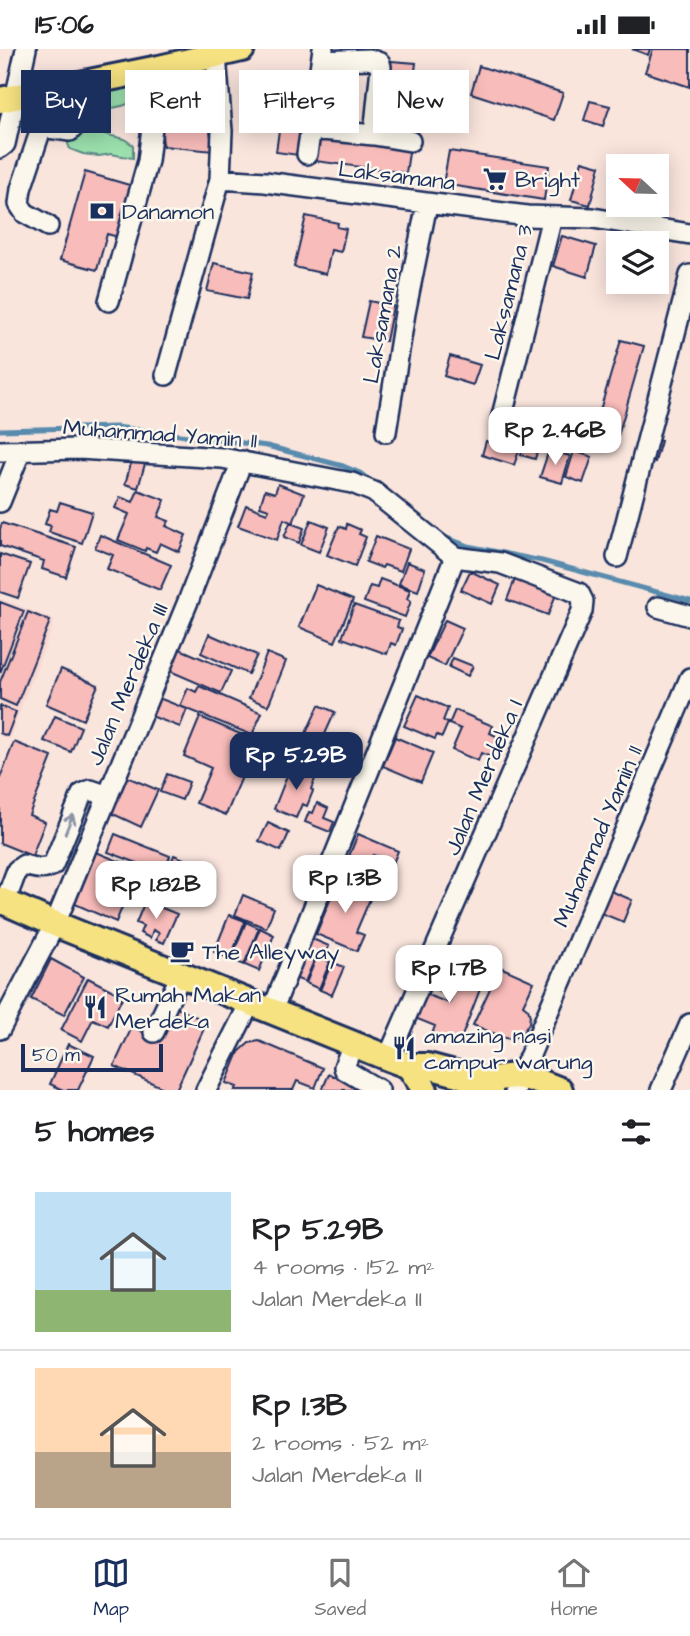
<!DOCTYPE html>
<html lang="en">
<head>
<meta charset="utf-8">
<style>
	body { margin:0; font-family:"Architects Daughter",sans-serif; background:#f2f2f2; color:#202124; height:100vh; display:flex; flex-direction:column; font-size:26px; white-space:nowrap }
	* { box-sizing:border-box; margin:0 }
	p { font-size:23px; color:#757577 }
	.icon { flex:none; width:38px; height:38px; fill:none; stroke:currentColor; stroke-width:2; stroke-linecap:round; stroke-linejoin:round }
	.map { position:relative; height:1041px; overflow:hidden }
	.details { display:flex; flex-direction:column; background:#fff; flex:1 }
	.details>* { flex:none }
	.banner { position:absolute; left:21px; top:21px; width:649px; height:63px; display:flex; gap:14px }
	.needle { width:46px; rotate:292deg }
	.buttons { position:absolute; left:606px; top:105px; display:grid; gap:14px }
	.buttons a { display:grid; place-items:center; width:63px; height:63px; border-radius:0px; background:#fff; box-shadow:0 4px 18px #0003; font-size:35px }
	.scale { position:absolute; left:21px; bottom:18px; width:142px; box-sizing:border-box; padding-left:7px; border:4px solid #1b2f5e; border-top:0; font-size:19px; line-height:24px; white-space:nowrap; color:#1b2f5e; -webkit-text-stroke:5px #fbf7ec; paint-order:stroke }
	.price { position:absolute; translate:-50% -60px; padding:0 16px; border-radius:14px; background:#fff; color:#222; font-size:23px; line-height:46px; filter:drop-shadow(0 2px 4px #0008) }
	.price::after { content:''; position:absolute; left:50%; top:42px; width:21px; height:16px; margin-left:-10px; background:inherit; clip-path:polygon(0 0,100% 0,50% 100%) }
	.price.active { background:#1b2f5e; color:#fff }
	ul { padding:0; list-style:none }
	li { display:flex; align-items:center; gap:21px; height:175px; padding:0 35px }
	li+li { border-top:2px solid #e0e0e0 }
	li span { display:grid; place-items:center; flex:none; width:196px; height:140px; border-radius:0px; color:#555 }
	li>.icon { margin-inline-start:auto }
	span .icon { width:84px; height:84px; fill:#fffc; stroke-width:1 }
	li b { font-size:30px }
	h2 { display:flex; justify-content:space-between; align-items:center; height:84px; padding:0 35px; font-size:30px }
	.tag { padding:0 24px; border-radius:0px; background:#fff; box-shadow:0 4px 18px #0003; font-size:24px; line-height:63px }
	.tag.active { background:#1b2f5e; color:#fff }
	.status { display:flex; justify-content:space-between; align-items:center; height:49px; padding:0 35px; background:#fff; direction:ltr }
	.status svg { height:19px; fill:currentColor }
	.tabs { display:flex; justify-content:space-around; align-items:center; height:98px; border-top:2px solid #e0e0e0; background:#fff; font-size:19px; color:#757577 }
	.tabs a { display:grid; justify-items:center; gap:4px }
	.tabs .active { color:#1b2f5e }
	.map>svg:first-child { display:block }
	.built { fill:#f9d9d2 }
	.green { fill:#9be0ad; stroke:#5b8886; stroke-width:2 }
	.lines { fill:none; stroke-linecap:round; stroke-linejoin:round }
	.stream { stroke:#588bad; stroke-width:5 }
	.building { fill:#f8bcba; stroke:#1b2f5e; stroke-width:2 }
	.minor-casing { stroke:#1b2f5e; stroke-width:24 }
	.major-casing { stroke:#1b2f5e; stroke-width:30 }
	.minor { stroke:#fbf7ec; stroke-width:19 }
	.major { stroke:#f6e281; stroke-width:24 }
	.oneway { stroke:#8b93a5 }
	.labels { text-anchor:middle; stroke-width:5; stroke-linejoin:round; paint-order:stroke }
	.street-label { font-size:23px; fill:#1b2f5e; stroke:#fbf7ec }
	.poi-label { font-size:23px; fill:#1b2f5e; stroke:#fbf7ec; text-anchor:start }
</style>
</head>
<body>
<div class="status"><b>15:06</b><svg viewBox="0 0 49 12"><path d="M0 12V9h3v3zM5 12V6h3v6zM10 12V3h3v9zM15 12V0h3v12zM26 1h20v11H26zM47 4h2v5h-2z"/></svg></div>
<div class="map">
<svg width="690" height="1041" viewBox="0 0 690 1041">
	<rect width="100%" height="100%" fill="#fae5dd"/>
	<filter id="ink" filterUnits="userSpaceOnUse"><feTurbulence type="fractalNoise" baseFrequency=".0143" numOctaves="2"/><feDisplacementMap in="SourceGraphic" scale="14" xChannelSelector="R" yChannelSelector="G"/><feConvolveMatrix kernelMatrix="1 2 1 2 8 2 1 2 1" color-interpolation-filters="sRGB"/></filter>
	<g filter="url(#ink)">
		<path class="built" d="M0,549L55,571L9,691L0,687Z"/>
		<path class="green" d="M142,31C132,64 126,53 98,63L101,70V80L104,85L124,90L133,96V109L111,105L99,107L83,105L70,100L67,92L54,83L57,65V49Z"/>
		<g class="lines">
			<path class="stream" d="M0,381L116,378L267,397L343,417L360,424L373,434
				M442,487L468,497L542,512L690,552"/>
		</g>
		<path class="building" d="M632,0H650L648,6Z
			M653,0H690V38L645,23Z
			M391,12L416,14L408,78L384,76Z
			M479,17L563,44L554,71L471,44Z
			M287,24L310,27L298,106L276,103Z
			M205,49L213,102L163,97L161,72L172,70L170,52Z
			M590,52L610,57L603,77L584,71Z
			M318,85L410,97L406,124L315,112Z
			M449,102L549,117L544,151L443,135Z
			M582,112L600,117L590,156L571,151Z
			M85,123L136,138L122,189L107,185L97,221L60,211Z
			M306,167L338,174L337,178L346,180L341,203L331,201L326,225L294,218Z
			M562,187L596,197L587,228L553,217Z
			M214,214L253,223L247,250L207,242Z
			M369,252L393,257L386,292L361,288Z
			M621,291L644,297L616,394L592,388Z
			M450,307L480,316L473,336L444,327Z
			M524,380L542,385L535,410L521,406L525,393L521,392Z
			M650,389L661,392L655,413L643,410Z
			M486,392L519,402L514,416L482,406Z
			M549,401L570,407L562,434L540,428Z
			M574,402L592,408L583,434L566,428Z
			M132,411L145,415L138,439L125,435Z
			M278,435L304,445L293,474L284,470L277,491L238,477L246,456L267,464L269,460L260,457L265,441L275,444Z
			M138,441L165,451L158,468L169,472L166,477L186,486L179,503L160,494L156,503L146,499L145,502L118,491L129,465L115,459L120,448L133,453Z
			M60,453L92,463L82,494L49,483L51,477L45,475L50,460L57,462Z
			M311,471L329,478L319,503L301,496Z
			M2,474L76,498L66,528L42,520L44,512L0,497V480Z
			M290,474L304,479L299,494L284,488Z
			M347,475L361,481L359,485L366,488L355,517L327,506L339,477L346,480Z
			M100,486L171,516L160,541L107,520L113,506L95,499Z
			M376,487L409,500L401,522L384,516L382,519L366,513Z
			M0,505L30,515L18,549L0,543Z
			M407,513L425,520L418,542L399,535Z
			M470,522L500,536L492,555L461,541Z
			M517,525L558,540L548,566L507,551Z
			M380,530L410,541L407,550L411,552L405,568L364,553L370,537L377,539Z
			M316,536L353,551L335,593L299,578Z
			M0,553L24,562L0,624Z
			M354,556L399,572L397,578L402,580L396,596L391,594L387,605L342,589Z
			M28,563L50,572L16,657L0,650V633Z
			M445,571L463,579L445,617L427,609Z
			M209,585L257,606L248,625L201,604Z
			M180,600L231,622L221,644L170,622Z
			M267,604L286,612L268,657L249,649Z
			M453,609L473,617L468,627L449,618Z
			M61,620L98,636L83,671L46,655Z
			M199,637L262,664L252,686L180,657L188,639L196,643Z
			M151,646L187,660L180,678L143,664Z
			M418,646L448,659L443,672L448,674L442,688L437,686L435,690L404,677Z
			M319,656L335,663L316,705L300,697Z
			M0,657L16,663L7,687L0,684Z
			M455,661L493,677L490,684L500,689L491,708L481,704L478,712L452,701L461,680L449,675Z
			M55,667L81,678L71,703L44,692Z
			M200,668L257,692L226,766L196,754L211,719L184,707Z
			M395,688L433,704L421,733L383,717Z
			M14,693L52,708L29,766L45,773L32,807L0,794V729Z
			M324,701L349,711L342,729L317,719Z
			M301,718L317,725L311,740L313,742L307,757L302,755L296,769L274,760L289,722L298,725Z
			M167,725L189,733L182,751L160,743Z
			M127,728L158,741L141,778L111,764Z
			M317,754L328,759L324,769L334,773L330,783L305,773L309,763L313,764Z
			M268,774L289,784L281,802L259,792Z
			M115,785L170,807L164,824L108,803Z
			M358,785L398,802L393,814L373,806L364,830L343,822Z
			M96,803L138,820L116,873L75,855Z
			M174,806L201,817L194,833L168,823Z
			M339,829L373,843L356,883L364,886L357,902L316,885Z
			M611,842L632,851L623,873L601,864Z
			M243,846L274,859L266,879L235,866Z
			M145,852L177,865L164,894L156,891L159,884L153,881L150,889L140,884L143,877L136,874Z
			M229,866L245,872L230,910L214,903Z
			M246,873L259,879L244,916L231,910Z
			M260,879L274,886L259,922L245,916Z
			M310,889L329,897L325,908L305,899Z
			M303,902L316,907L305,933L292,928Z
			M317,907L330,913L319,940L306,934Z
			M51,910L84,928L64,966L31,950Z
			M332,913L344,918L332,946L320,941Z
			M436,917L482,935L459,995L432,985L435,977L415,969L425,945L449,954L452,947L428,937Z
			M500,918L534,933L523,956L528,960L530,967L529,974L524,982L518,987L511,990L505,989L473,976Z
			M88,929L123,947L108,977L93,970L82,992L61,981Z
			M175,958L207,973L176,1041H168L114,1017L132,978L161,991Z
			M259,992L323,1019L315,1039L297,1032L293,1041H235L237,1038L226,1034L239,1003L249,994Z
			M68,995L94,1007L78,1041H63L50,1035Z
			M329,1025L364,1041H322Z"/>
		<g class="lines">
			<g class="minor-casing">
				<path id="minor" d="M321,12L369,10L380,14L381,18L374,86
					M41,78L70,82C83,71 83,50 85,35
					M311,80L374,86L410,92
					M0,99L5,95L26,0
					M307,105L323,0
					M220,130L265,133L527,167L593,169L690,185
					M48,177L25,164L19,155L21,140L54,41
					M109,252L148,112L152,78
					M166,326L220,130L222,82L216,7
					M501,371L552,168
					M386,383L405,264L427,155
					M0,402L79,400L222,409L352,434L374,443L455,508L500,514L579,544L583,552L582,562L388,1009
					M0,453L21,401
					M617,508L690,226
					M658,558L690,567
					M5,853L17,821L24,816C34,819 44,822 53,816L82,745L91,741L108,747
					M272,962L455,508
					M0,980L55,875L189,550L242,412
					M154,983L181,926
					M353,995L344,1018L345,1021L379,1041
					M206,1041L250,954
					M515,1041L690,629
					M661,1041L690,975"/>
			</g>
			<g class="major-casing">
				<path id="major" d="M0,51L159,19L242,0
					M0,851L55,875L388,1009L409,1017H428L458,1025L485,1034L490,1041
					M409,1017L425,1041
					M485,1034C517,1021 529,1029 560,1041"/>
			</g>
			<use href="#minor" class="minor"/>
			<use href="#major" class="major"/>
		</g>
		<defs><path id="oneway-shaft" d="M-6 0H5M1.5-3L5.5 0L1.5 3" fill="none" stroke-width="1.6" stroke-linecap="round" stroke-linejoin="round" transform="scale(1.75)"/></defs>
		<use class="oneway" href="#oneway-shaft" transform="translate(69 775) rotate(-68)"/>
	</g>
	<defs>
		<g id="supermarket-bare" transform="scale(1.89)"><path d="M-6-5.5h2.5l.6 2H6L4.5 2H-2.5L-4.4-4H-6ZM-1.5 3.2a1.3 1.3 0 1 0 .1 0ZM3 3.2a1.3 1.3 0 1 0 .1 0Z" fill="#1b2f5e" stroke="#fbf7ec" stroke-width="2.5" paint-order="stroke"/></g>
		<g id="bank-bare" transform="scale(1.89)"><path d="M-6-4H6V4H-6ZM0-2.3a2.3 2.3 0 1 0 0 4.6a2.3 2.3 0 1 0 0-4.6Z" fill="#1b2f5e" stroke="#fbf7ec" stroke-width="2.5" paint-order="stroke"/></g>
		<g id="cafe-bare" transform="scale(1.89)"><path d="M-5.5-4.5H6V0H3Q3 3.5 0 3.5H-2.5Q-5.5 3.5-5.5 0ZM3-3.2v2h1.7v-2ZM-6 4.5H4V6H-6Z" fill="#1b2f5e" stroke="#fbf7ec" stroke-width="2.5" paint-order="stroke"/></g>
		<g id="restaurant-bare" transform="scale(1.89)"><path d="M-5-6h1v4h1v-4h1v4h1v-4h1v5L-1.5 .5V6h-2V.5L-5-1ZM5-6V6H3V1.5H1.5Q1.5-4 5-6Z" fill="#1b2f5e" stroke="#fbf7ec" stroke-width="2.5" paint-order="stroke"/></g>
	</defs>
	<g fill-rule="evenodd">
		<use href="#supermarket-bare" x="495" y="130"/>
		<use href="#bank-bare" x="102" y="162"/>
		<use href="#cafe-bare" x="182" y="902"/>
		<use href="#restaurant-bare" x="95" y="958"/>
		<use href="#restaurant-bare" x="404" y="999"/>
	</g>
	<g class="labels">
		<g class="street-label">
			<text transform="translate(397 126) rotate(7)" y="8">Laksamana</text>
			<text transform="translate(508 243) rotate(-76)" y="8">Laksamana 3</text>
			<text transform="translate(382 265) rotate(-80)" y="8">Laksamana 2</text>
			<text transform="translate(160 384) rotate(4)" y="8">Muhammad Yamin 11</text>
			<text transform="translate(127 635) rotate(-67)" y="8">Jalan Merdeka III</text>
			<text transform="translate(483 728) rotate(-67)" y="8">Jalan Merdeka I</text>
			<text transform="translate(597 787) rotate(-67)" y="8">Muhammad Yamin 11</text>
		</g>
		<g class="poi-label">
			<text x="515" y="138">Bright</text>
			<text x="122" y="170">Danamon</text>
			<text x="202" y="910">The Alleyway</text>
			<text x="115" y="953">Rumah Makan<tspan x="115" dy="26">Merdeka</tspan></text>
			<text x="424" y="994">amazing nasi<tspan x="424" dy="26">campur warung</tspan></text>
		</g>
	</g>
</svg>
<div class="buttons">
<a><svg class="needle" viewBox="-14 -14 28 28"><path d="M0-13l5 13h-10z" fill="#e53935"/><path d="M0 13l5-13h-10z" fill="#757577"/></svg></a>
<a><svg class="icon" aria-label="layers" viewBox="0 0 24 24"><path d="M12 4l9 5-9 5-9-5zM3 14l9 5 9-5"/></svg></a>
</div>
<div class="scale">50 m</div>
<b class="price" style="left:555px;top:418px">Rp 2.46B</b>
<b class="price active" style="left:296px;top:743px">Rp 5.29B</b>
<b class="price" style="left:345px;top:866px">Rp 1.3B</b>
<b class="price" style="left:156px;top:872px">Rp 1.82B</b>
<b class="price" style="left:449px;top:956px">Rp 1.7B</b>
<div class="banner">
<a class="tag active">Buy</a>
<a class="tag">Rent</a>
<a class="tag">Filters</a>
<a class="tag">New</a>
</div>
</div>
<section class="details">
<h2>5 homes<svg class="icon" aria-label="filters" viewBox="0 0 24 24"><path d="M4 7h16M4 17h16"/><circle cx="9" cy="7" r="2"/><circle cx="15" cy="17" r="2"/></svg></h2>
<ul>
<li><span style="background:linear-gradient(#bfe0f5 70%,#8fb573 0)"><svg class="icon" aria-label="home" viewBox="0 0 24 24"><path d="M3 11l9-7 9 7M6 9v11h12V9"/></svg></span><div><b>Rp 5.29B</b><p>4 rooms · 152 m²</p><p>Jalan Merdeka II</p></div></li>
<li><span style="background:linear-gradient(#ffd9b3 60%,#b9a48a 0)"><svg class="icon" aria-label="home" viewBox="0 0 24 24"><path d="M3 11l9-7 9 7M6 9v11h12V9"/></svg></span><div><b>Rp 1.3B</b><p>2 rooms · 52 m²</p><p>Jalan Merdeka II</p></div></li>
</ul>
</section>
<nav class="tabs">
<a class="active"><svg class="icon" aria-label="map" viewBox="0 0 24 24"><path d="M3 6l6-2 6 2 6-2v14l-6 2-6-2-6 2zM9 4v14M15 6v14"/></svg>Map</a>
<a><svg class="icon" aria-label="saved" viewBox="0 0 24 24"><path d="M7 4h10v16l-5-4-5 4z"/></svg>Saved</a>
<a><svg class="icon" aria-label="home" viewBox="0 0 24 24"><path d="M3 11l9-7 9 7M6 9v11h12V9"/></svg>Home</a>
</nav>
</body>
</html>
